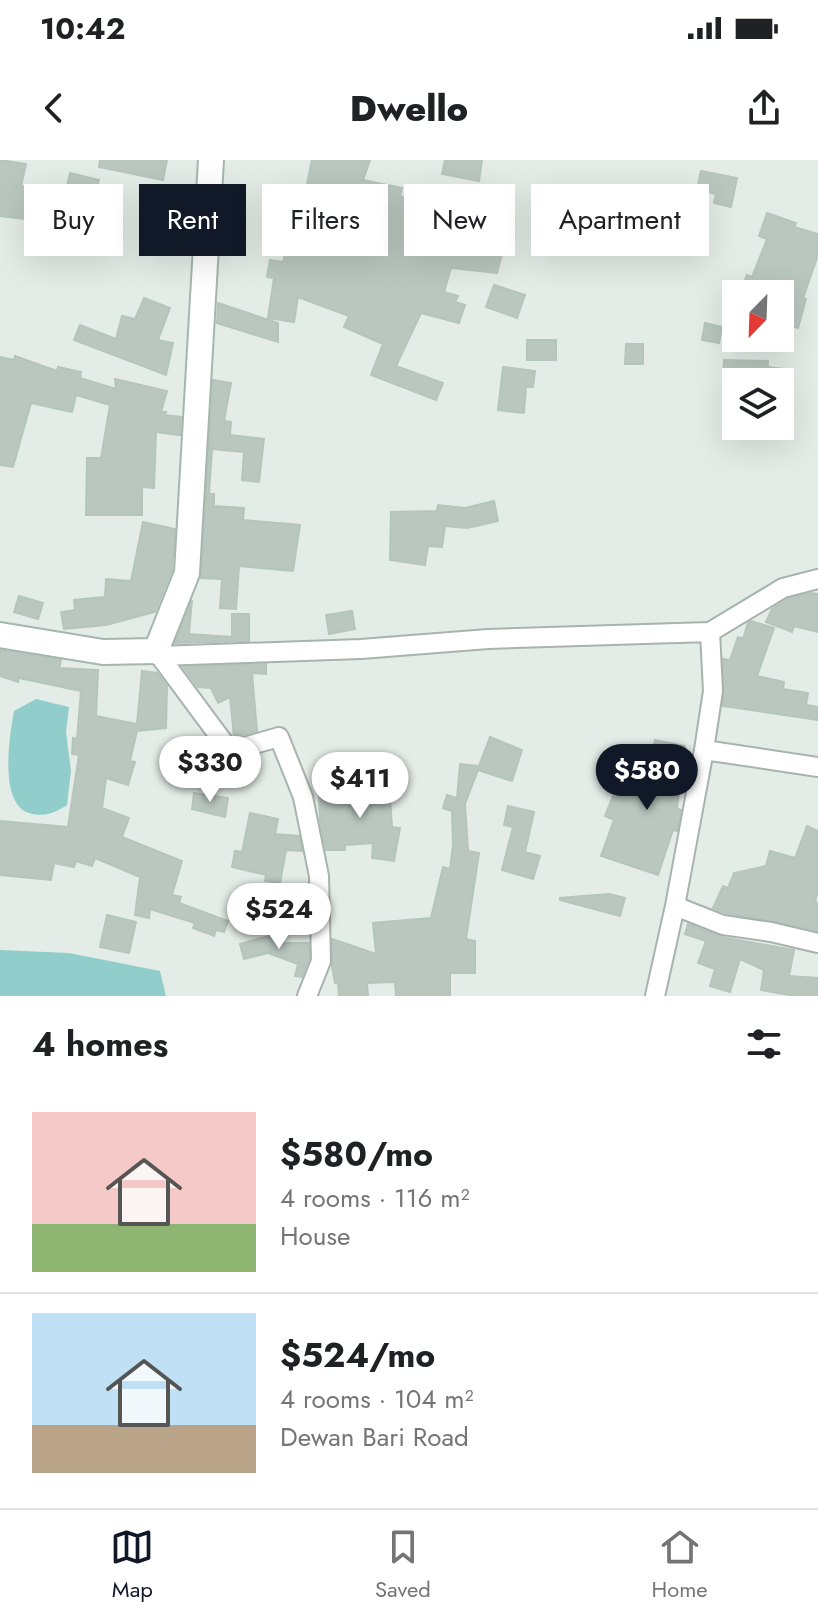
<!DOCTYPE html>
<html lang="en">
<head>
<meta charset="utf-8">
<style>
	body { margin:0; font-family:Jost,sans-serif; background:#f2f2f2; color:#202124; height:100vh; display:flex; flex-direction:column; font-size:30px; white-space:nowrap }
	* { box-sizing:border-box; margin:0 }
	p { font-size:26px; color:#757577 }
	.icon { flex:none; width:44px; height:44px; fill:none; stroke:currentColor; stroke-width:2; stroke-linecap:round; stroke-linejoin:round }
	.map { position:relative; height:836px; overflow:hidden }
	.drawer { display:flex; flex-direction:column; background:#fff; flex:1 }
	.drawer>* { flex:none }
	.guide { position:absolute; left:24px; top:24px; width:770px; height:72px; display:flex; gap:16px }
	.needle { width:52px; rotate:203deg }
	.buttons { position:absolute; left:722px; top:120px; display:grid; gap:16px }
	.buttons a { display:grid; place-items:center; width:72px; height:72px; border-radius:0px; background:#fff; box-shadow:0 8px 32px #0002; font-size:40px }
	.price { position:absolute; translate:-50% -68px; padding:0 18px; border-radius:28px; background:#fff; color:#222; font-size:26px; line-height:52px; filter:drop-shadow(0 2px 4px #0008) }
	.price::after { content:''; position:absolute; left:50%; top:48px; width:24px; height:18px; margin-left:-12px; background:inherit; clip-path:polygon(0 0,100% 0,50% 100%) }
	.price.on { background:#111827; color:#fff }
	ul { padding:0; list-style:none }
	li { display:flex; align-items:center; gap:24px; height:200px; padding:0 32px }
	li+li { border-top:2px solid #e0e0e0 }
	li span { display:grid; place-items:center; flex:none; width:224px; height:160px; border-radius:0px; color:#555 }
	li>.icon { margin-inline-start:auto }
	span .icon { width:96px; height:96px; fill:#fffc; stroke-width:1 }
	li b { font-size:34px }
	h2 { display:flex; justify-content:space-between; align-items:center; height:96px; padding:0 32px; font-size:34px }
	.chip { padding:0 28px; border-radius:0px; background:#fff; box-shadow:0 8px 32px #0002; font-size:28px; line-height:72px }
	.chip.on { background:#111827; color:#fff }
	.status { display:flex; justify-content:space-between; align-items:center; height:56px; padding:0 40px; background:#fff; direction:ltr }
	.status svg { height:22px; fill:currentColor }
	header { display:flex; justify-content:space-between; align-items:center; height:104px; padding:0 32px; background:#fff; font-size:36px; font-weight:800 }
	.menu { display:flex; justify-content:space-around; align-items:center; height:112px; border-top:2px solid #e0e0e0; background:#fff; font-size:22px; color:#757577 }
	.menu a { display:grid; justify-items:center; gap:4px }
	.menu .on { color:#111827 }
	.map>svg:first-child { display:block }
	.water { fill:#90cdcb }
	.building { fill:#b9c7bf; stroke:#b6c5bc; stroke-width:2 }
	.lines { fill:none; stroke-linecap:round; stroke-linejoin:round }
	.minor-casing { stroke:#a7b4ad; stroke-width:22 }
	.secondary-casing { stroke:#a3b7ac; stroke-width:28 }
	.minor { stroke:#fff; stroke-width:18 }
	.secondary { stroke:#fff; stroke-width:24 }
</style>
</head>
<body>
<div class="status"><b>10:42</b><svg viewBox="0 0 49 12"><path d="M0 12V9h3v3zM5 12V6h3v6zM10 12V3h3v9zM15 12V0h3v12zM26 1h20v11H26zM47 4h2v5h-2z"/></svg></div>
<header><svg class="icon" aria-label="back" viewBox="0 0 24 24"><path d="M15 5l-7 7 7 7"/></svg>Dwello<svg class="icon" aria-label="share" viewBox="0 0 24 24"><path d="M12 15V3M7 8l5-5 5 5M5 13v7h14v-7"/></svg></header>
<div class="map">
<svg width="818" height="836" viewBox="0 0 818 836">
	<rect width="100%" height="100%" fill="#e4ece7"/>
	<path class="water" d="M36,539L69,547L66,572L71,611L67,645C53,654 42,658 26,652C0,639 9,579 14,551Z
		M0,790L69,793L160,811L166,836H0Z"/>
	<path class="building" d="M0,0L26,4L21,26L28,27L24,59L0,56Z
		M100,0H167L163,20L99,7Z
		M312,0H370L363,20L402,28L400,36L435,45L451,54L443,84L487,89L488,86L503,90L497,113L451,108L444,132L458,136L455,142L465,145L459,163L421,153L396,206L443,223L436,240L371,215L383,184L344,167L349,156L298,137L294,162L268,158L274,118L267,117L270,100L283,102L290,74L318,82L323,70L341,78L343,74L376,88L381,50L360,46L362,39L340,35L341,30L307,24Z
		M445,0H482L479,21L442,14Z
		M701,11L737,18L731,47L714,43L716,34L697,29Z
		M70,13L99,20L94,40L65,34Z
		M767,53L796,63L794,67L818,74V95L803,138L806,139L798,168L780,163V134H739L747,115L752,117L767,79L759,76Z
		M494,125L525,135L517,158L486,147Z
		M144,138L170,148L158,180L173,183L166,215L74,180L80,165L116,179L122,156L135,159Z
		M218,143L278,163V182L217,163Z
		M705,163L722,167L719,183L702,180Z
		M527,180H556V200H527Z
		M626,184H643V204H625Z
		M15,196L57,211L58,207L81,212L80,218L116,229L115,219L167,231L161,252H166L165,255L181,257L180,275L156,272L154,328L142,327V355H86L87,298H101L110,245L76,235L72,252L31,243L13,307L0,305V197L14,200Z
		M724,200L768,201V207L791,210L789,225L780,222L723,220Z
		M503,207L535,211L533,227H526L524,253L498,250Z
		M213,220L231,223L224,261L231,262L230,275L264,279L259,322L242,320L244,292L212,289L209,334H214V346L244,348L243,360L300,365L293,411L239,406L236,449L220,448L222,419L201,418Z
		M494,341L498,361L467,368L445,366L442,387L428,386L425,405L390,400L391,352L437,351L438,345L465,348Z
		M143,362L175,369L172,410L155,452L106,465L64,469L61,452L75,450L74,440L105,437L106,419L131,421Z
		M811,433L818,434V472L794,466L792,472L766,462L772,449L788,439Z
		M19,436L43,443L38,459L14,452Z
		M192,440L189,474L232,477V454H249V481L175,483Z
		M352,451L355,469L329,474L326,455Z
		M751,461L774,468L757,516L784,522L783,529L808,533L806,545L818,547V560L723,546V499L730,500L738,477L743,479L748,463Z
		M0,490L61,500L59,508L98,510L96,556L137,564L142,511L157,513L167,526L166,568L137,571L130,601L135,602L128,625L106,618L102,648L129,658L122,677L182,701L172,735L181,737L179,743L228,761L224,772L216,770L214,776L193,768L195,763L150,749L149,758L135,755L140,717L95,698L92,706L76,701L74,707L54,703L51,720L0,715V661L68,667L79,595L72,594L73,578L77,579L81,531L19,518L18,522L0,516Z
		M266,504V514L252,513L257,571L234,577L230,537L218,543L211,528L198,527L183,507Z
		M490,577L522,590L512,621L478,610L465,644L468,691L479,693L466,779L475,781V813H450V836H396L395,822L367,823L368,836H339L338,822L335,823L332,807V779L376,794L373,763L431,758L443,707L450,709L453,685L452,651L443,648L447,635L457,638L460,604L479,606Z
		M655,580L685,586L677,648L681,650L677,671L673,670L658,715L601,696L614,660L605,656L613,636L617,638L623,616L645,623Z
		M389,622L392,667L400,668L394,701L372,698L373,683L345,685V690H326L320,661L319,634L365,631L364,624Z
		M194,633L228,638L225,657L192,649Z
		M508,646L534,652L525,692L540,696L533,719L502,710L513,667L504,665Z
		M250,653L278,659L275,674L299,676L302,691L286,690L280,723L265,721L266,715L232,707L235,691L242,692Z
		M807,666L818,671V730L815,742L818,743V771L726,753L713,748L723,726L728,728L734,713L766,706L770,691L795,698Z
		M609,734L625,738L620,756L560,740V738Z
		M107,755L136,762L129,793L100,787Z
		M688,764L721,777L794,790L789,816L818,818V836H795L761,830L764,810L740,799L730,832L710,826L715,809L698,803L706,781L685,774Z
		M283,772L279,783H309V799L302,817L295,816L298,804L268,793L244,799L240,784Z"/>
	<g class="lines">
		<g class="minor-casing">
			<path id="minor" d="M156,491L230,591L279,577L303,637L319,716L321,801L307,836
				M158,496L361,489L488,479L710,472L783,428L818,419
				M704,590L818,607
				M675,746L723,765L771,772L818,783
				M655,836L675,746L704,590L713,531L710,472"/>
		</g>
		<g class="secondary-casing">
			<path id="secondary" d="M0,475L103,492L156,491L187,413L211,0"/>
		</g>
		<use href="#minor" class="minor"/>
		<use href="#secondary" class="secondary"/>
	</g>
</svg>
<div class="buttons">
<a><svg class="needle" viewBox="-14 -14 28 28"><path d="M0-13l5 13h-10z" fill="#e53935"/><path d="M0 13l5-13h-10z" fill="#757577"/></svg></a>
<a><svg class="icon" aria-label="layers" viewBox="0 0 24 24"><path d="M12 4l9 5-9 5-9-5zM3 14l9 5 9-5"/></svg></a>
</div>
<b class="price" style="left:210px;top:644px">$330</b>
<b class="price on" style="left:647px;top:652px">$580</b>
<b class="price" style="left:360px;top:660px">$411</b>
<b class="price" style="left:279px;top:791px">$524</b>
<div class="guide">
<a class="chip">Buy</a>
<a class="chip on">Rent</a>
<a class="chip">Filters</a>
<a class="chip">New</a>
<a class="chip">Apartment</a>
</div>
</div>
<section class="drawer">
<h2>4 homes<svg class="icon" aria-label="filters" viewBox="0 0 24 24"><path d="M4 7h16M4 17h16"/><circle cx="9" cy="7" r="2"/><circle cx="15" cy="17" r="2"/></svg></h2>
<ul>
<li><span style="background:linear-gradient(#f6c9c9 70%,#8fb573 0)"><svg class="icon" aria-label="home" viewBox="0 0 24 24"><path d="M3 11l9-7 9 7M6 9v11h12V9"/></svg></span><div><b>$580/mo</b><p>4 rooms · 116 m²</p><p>House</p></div></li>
<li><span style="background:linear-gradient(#bfe0f5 70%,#b9a48a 0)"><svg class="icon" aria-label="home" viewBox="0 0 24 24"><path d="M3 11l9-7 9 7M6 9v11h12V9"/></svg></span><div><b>$524/mo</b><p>4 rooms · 104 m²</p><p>Dewan Bari Road</p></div></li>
</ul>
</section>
<nav class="menu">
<a class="on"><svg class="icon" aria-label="map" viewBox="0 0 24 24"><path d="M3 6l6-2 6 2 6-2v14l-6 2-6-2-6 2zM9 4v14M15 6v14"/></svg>Map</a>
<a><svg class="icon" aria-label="saved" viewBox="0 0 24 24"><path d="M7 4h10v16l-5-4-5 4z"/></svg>Saved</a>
<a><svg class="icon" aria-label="home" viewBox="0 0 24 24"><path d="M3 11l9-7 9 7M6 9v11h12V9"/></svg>Home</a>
</nav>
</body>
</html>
